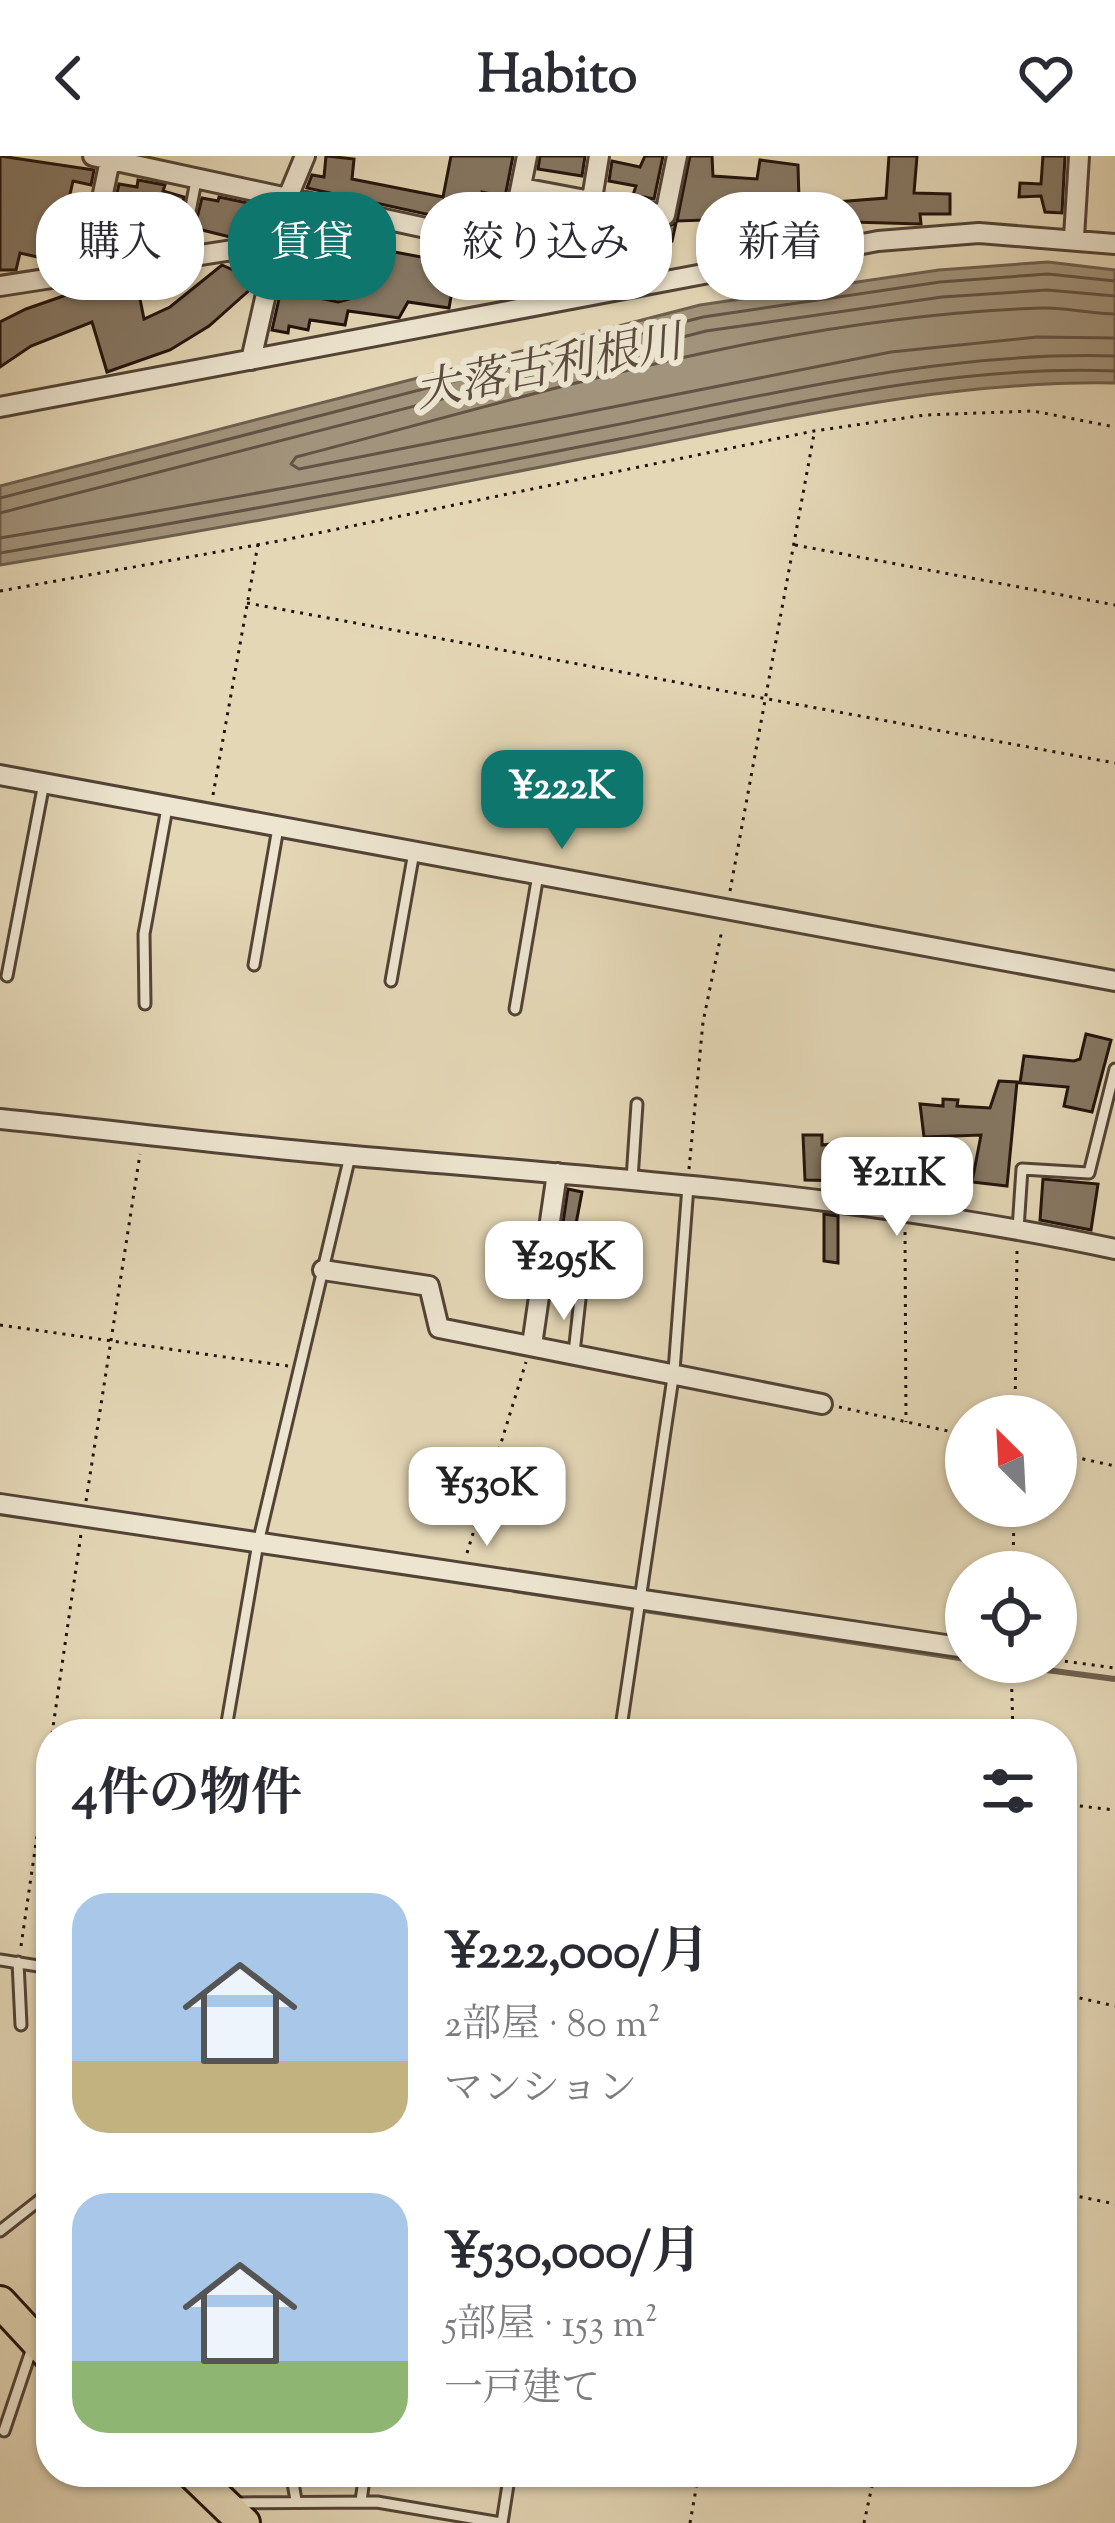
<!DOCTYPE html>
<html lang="ja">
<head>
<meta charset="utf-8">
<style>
	body { margin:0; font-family:"Sorts Mill Goudy","Noto Serif JP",serif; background:#f2f2f3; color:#2b2b33; height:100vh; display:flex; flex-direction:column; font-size:45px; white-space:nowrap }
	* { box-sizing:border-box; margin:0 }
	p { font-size:39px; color:#7c7c81 }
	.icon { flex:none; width:66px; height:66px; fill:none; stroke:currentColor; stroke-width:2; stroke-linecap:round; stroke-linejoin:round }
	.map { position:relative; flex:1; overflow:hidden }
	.drawer { position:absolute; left:36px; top:1563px; width:1041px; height:768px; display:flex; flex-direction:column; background:#fff; border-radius:48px; box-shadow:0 3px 9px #0004 }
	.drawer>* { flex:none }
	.guide { position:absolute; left:36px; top:36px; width:1044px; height:108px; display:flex; gap:24px }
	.needle { width:78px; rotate:336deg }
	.fabs { position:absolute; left:945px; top:1239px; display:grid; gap:24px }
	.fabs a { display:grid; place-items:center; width:132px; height:132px; border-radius:50%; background:#fff; box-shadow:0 3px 9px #0004; font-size:60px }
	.price { position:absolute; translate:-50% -102px; padding:0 27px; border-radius:24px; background:#fff; color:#222; font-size:39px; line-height:78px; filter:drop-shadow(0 3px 6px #0008) }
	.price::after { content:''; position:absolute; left:50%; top:72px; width:36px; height:27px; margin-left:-18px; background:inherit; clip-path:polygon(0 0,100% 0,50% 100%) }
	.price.on { background:#0f766e; color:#fff }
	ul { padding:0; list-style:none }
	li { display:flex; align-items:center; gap:36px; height:300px; padding:0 36px }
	li span { display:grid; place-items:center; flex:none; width:336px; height:240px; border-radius:36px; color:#555 }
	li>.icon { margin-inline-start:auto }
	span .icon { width:144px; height:144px; fill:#fffc; stroke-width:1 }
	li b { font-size:51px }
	h2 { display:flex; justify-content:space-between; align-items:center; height:144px; padding:0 36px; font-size:51px }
	.pill { padding:0 42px; border-radius:48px; background:#fff; box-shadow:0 3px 9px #0004; font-size:42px; line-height:108px }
	.pill.on { background:#0f766e; color:#fff }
	header { display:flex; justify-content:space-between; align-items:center; height:156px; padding:0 36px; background:#fff; font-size:54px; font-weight:700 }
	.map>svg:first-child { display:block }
	.water { fill:#a2947c; stroke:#6e604f; stroke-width:3 }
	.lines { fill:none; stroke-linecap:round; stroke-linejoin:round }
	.shore { stroke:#625344; stroke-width:3 }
	.stream { stroke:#6e604f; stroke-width:6 }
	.building { fill:#867864; stroke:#21120c; stroke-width:3 }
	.service-casing { stroke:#524336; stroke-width:15 }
	.minor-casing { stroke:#524336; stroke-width:24 }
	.primary-casing { stroke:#21120c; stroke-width:36 }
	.path { stroke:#21120c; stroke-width:3; stroke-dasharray:3 6; stroke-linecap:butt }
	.service { stroke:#ede5d0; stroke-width:9 }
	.minor { stroke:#ede5d0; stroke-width:18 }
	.primary { stroke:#e4d7b6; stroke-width:30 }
	.labels { text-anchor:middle; stroke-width:12; stroke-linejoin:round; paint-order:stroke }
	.water-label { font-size:45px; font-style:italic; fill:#5b4c3e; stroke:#ede5d0 }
</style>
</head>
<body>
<header><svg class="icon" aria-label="back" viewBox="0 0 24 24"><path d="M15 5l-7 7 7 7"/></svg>Habito<svg class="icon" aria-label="heart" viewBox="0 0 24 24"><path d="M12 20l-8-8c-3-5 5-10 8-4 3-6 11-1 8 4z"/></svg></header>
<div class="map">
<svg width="1115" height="2367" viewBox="0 0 1115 2367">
	<rect width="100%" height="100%" fill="#e4d7b6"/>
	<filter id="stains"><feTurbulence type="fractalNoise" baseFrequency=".00167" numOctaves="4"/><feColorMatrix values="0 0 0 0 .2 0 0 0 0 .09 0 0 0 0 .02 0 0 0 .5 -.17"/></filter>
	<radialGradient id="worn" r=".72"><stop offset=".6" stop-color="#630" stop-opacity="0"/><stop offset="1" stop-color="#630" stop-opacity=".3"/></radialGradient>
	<path class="water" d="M1048,106L1115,114V227C941,224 772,266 601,299C401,339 201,376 0,409V330L700,149L939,114Z"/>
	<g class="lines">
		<path class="shore" d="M1115,158C1091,158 1066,151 1042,152C787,160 541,237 296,301L291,308L299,313L891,196L1037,181L1115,182
			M0,342L703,161L940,126L1048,118L1115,125
			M0,357L706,175L942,141L1047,134L1115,140
			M0,382C204,348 407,310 610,270C777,237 944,195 1115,200
			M0,397C207,362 413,324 619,283C782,251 948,208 1115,215"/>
		<path class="stream" d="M514,1434L966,1503
			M985,1506L1115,1523"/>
	</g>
	<path class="building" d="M0,0L94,14L91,29L73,25L55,105L20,97L16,114H0Z
		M326,0L354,3L352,23L443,41L451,0H513L505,41L482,36L476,69L307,32L312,19L324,21Z
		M540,0H585L582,20L538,13Z
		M645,0H663L654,43L633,39L636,30L609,25L612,5L640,11Z
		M690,0H712L713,20L757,23L760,4L798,9L799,44L835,46L886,42L889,0H917L914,37L950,38V58H920L921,68L850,66L845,67V76H827V81L807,85L736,84V63L677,65Z
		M1043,0H1065L1062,57L1045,56L1041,40L1019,41L1020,27L1041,28Z
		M138,24L165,29L163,35L184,41L180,63L186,69L196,66L202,42L218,45L219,41L272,52L267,71L237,64L230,81L182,69L201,85L176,80L175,89L105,94L119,28L137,31Z
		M531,47L662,72L676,67L672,85L657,82L654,96L527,69Z
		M297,63L387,81L384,94L437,104L439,89L506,103L521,96L630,118L577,124L566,130L537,125L535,136L505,135V140L453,129L449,152L408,146L399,162L348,155L345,169L310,164L308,174L289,170L288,177L272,174L281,134L338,146L349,143L353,135L344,120L287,108Z
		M222,109L233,114L238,110L255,125L254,130L209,170L170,194L107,216L92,166L31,190L0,211V166L26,153L95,129L136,123L144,163L170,151Z
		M1086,878L1111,884L1092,956L1064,950L1068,931L1020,927L1024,900L1074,905L1080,903Z
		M999,925L1017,926L1007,1030L972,1026L981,979L924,981L920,948L943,950V943L958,944L957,950L990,952Z
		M803,979H822V989L851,986V1025L805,1024Z
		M912,987L931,989L928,1030L909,1029Z
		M1043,1023L1098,1028L1091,1074L1040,1064Z
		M568,1033L582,1036L572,1089L560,1087Z
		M824,1058L838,1060V1107L824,1105Z"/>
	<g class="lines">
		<g class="service-casing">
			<path id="service" d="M189,61L196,25
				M254,809L278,672
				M7,820L44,627
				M391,825L414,696
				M145,848L144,778L167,652
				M515,853L538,719
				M632,1023L637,948
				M954,1061L956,1025
				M1018,1073L1022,1013L1089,1017L1115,913
				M574,1197L582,1125
				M225,1578L258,1387L350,1000
				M620,1578L674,1215L688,1030
				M0,1804L51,1812
				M18,1806L21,1869
				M0,2075L51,2035
				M4,2275L33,2189
				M291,2316L296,2344
				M361,2345L365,2316
				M233,2347L377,2346L501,2367
				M502,2367L510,2316"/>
		</g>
		<g class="minor-casing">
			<path id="minor" d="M93,0L509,90L527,0
				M522,32L665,59L677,0
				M592,43L599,0
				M511,80L648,108L655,126
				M1074,81L1079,0
				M271,118L340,133
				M86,119L110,4
				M0,130L278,87
				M251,204L288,41L305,0
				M0,251L878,85L979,77L1115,88
				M0,619L1115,825
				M0,963C118,975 236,990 354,1000C609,1022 864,1039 1115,1093
				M323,1114L429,1130L439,1172L822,1248
				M532,1189L557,1017
				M0,1348L966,1492"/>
		</g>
		<g class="primary-casing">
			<path id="primary" d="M0,2146L51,2201
				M191,2316L244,2367"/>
		</g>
		<path class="path" d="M795,389L1115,449
			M0,435L284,384L814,275L925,259L1033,255L1115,271
			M247,447L1115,607
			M213,639L258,388
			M730,735L814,278
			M689,1013L703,866L722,774
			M905,1076L906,1266
			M0,1169L288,1210
			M839,1251L966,1279
			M1015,1260L1017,1094
			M1056,1297L1115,1310
			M86,1345L140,998
			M467,1397L526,1206
			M1013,1416L1014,1350
			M1056,1504L1115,1512
			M1011,1506L1013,1578
			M52,1578L81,1378
			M1062,1648L1115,1654
			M21,1790L51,1584
			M1062,1838L1115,1850
			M1062,2037L1115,2048
			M690,2367L699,2316
			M864,2367L875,2316"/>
		<use href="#service" class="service"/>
		<use href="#minor" class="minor"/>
		<use href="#primary" class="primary"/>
	</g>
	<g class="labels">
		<g class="water-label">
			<text transform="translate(548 209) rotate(-11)" y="16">大落古利根川</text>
		</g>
	</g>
	<rect width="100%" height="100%" filter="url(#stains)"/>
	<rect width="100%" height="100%" fill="url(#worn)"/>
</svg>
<div class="fabs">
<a><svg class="needle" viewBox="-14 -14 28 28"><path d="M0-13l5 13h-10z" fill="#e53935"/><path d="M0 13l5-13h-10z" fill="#7c7c81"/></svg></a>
<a><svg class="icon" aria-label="locate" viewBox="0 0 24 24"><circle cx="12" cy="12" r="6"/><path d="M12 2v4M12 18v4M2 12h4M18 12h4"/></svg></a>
</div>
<b class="price on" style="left:562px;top:696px">¥222K</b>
<b class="price" style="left:897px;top:1083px">¥211K</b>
<b class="price" style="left:564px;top:1167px">¥295K</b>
<b class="price" style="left:487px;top:1393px">¥530K</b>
<div class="guide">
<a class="pill">購入</a>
<a class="pill on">賃貸</a>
<a class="pill">絞り込み</a>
<a class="pill">新着</a>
</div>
<section class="drawer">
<h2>4件の物件<svg class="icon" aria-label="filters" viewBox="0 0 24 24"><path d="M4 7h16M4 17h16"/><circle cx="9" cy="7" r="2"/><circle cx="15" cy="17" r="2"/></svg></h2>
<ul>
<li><span style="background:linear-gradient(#a9c7e8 70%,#c2b280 0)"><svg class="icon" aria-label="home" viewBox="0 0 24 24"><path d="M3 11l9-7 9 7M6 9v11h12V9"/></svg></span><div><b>¥222,000/月</b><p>2部屋 · 80 m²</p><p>マンション</p></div></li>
<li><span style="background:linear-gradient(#a9c7e8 70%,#8fb573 0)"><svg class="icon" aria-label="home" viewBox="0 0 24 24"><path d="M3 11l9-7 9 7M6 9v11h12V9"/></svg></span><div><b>¥530,000/月</b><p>5部屋 · 153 m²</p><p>一戸建て</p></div></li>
</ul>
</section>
</div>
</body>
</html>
